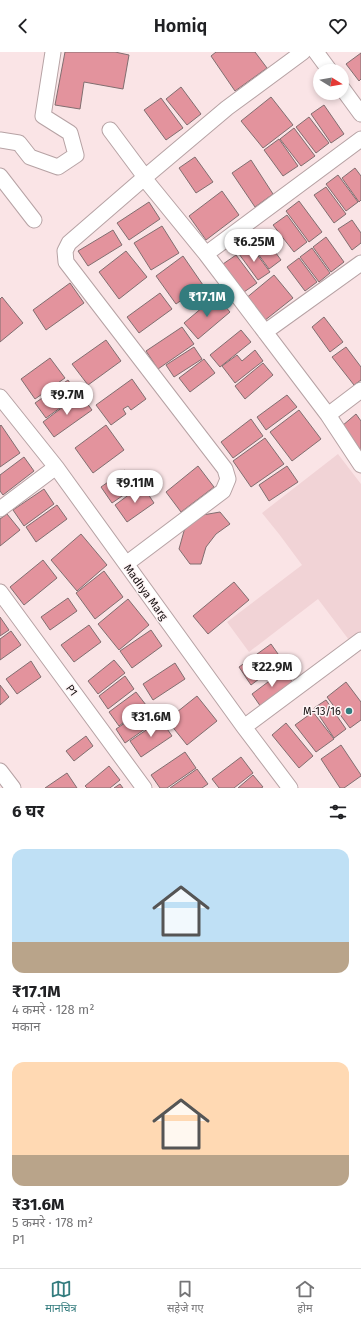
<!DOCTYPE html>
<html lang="hi">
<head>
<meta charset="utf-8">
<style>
	body { margin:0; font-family:"Fira Sans","Noto Sans Devanagari",sans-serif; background:#f6f6f6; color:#202124; height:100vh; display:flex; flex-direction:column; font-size:15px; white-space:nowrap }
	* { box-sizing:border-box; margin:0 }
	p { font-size:13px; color:#757577 }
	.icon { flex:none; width:22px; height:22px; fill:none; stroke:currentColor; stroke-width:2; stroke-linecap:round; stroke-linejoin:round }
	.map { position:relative; height:736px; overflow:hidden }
	.side { display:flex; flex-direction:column; background:#fff; flex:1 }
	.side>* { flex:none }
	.needle { width:26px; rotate:101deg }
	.fabs { position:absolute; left:313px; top:12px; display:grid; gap:8px }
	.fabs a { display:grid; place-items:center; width:36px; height:36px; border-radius:50%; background:#fff; box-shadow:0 2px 6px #0003; font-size:20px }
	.price { position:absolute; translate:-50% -34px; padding:0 9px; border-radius:14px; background:#fff; color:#222; font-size:13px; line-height:26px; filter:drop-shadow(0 1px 2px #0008) }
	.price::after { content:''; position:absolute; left:50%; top:24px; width:12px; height:9px; margin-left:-6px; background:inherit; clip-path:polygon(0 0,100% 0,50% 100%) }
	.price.current { background:#337c7e; color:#fff }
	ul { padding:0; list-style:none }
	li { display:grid; align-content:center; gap:8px; height:212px; padding:0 12px }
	li span { display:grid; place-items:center; height:124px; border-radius:12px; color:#555 }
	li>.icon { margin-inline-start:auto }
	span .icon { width:72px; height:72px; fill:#fffc; stroke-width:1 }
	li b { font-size:17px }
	h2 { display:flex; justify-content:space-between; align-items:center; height:48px; padding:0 12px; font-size:17px }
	header { display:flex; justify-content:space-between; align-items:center; height:52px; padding:0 12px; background:#fff; font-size:18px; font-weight:600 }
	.tab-bar { display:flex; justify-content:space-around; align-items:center; height:56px; border-top:1px solid #e0e0e0; background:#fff; font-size:11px; color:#757577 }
	.tab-bar a { display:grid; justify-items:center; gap:2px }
	.tab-bar .current { color:#337c7e }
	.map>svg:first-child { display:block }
	.built { fill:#f1d3d6 }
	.building { fill:#e3939d; stroke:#816e70 }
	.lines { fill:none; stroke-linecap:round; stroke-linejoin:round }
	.minor-casing { stroke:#b6a2a4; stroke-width:17 }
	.minor { stroke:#fff; stroke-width:15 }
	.poi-dot { fill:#337c7e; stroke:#fef5f6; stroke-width:1.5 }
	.labels { text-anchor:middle; stroke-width:3; stroke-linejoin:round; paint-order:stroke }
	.street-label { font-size:11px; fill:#171011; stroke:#fef5f6 }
	.poi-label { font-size:11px; fill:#171011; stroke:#fef5f6; text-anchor:end }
</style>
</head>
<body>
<header><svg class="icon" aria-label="back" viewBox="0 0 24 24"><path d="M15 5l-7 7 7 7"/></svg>Homiq<svg class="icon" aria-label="heart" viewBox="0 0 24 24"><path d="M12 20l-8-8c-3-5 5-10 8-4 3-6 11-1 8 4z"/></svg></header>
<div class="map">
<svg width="361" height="736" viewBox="0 0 361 736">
	<rect width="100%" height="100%" fill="#fae4e6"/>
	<path class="built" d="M338,402L361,432V579L349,588L318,547L249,600L227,570L302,513L279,482L262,461Z"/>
	<path class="building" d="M65,0H115L129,3L123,37L84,30L80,57L55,53Z
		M216,0H255L267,16L235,39L211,4Z
		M361,1V27L359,29L346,12Z
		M181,35L201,62L187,73L166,47Z
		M271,45L293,73L263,96L241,69Z
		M161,46L183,76L166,88L144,58Z
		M324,53L344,82L331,91L311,62Z
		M309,65L329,91L316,101L296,75Z
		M294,76L315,104L301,114L280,87Z
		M279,87L298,114L283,124L264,98Z
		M195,105L213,130L196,141L179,116Z
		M251,108L273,142L255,155L232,121Z
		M355,116L361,124V148L359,150L342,126Z
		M338,123L358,150L346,159L326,132Z
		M326,135L346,162L334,171L314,143Z
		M222,139L239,163L206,188L189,164Z
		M299,149L322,180L309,190L286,159Z
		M149,150L160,167L129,188L117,171Z
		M287,163L307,190L294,200L273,173Z
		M352,168L361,181V191L352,198L338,177Z
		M162,174L179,201L151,218L134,191Z
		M113,178L122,193L88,214L78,199Z
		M262,182L281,208L269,217L250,191Z
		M326,185L344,210L331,220L313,195Z
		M250,193L270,220L258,228L239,202Z
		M312,196L330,221L319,230L300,205Z
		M126,199L147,225L119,247L99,220Z
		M236,203L257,231L244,240L223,212Z
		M183,204L203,233L176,252L156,224Z
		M299,206L317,230L305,239L287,215Z
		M274,223L293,246L264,269L245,247Z
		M70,231L84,251L46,278L33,258Z
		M160,241L172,257L139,281L127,265Z
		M216,244L230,260L198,287L184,271Z
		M2,245L23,271L0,290V247Z
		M324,265L343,290L330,300L312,275Z
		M182,275L194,292L158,317L146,299Z
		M241,278L251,290L220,315L210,303Z
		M106,288L121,309L88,333L72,312Z
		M194,295L202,307L174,325L166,313Z
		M346,295L361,315V328L354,333L332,305Z
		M255,298L263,309L235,331L222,314L237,303L242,309Z
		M50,306L65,326L35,347L21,327Z
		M204,307L215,321L190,340L179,326Z
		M263,311L273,323L245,347L235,334Z
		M132,327L146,347L131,358L128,354L123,357L126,362L111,373L96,353Z
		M68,328L78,343L46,366L35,351Z
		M80,342L92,358L54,385L43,370Z
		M287,343L297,355L266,378L257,365Z
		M299,358L321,387L292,409L270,380Z
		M356,362L361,369V399L342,374Z
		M251,367L263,384L233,406L221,390Z
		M1,373L20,401L0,415V374Z
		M106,373L124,398L93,421L75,396Z
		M265,386L284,412L251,435L233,409Z
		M24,405L34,419L3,443L0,439V423Z
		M198,414L214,435L181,460L166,440Z
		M287,414L298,430L269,449L259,433Z
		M125,418L133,429L138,426L141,431L112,451L101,435Z
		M142,433L154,451L127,470L115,453Z
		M44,437L54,452L24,474L13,458Z
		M57,453L67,467L36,490L26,475Z
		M220,460L230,472L216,482L206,495L201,512H190L179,497L184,479L197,464Z
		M7,462L20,478L0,494V467Z
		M81,482L107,513L77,539L51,508Z
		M43,508L57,526L24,553L10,535Z
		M104,519L123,545L95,567L76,541Z
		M234,530L249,548L208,582L193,564Z
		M68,546L77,559L50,578L41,565Z
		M128,547L149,573L119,598L98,572Z
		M0,565L9,578L0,584Z
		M89,573L101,590L74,610L61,593Z
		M151,578L162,594L132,616L120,599Z
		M11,579L21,593L0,608V587Z
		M271,592L283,609L251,633L239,615Z
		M114,608L125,621L98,642L88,629Z
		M31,609L41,625L17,642L6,627Z
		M175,611L185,627L153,648L143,632Z
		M284,618L293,631L261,655L252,642Z
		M125,624L134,637L108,657L99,644Z
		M346,630L361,650V668L350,676L327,645Z
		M0,633L9,645L0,653Z
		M136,640L146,653L119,674L109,660Z
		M197,644L217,669L187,693L167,668Z
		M326,648L346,677L334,686L314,656Z
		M150,654L159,667L125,691L116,677Z
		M313,660L334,687L316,700L295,673Z
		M161,668L172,684L141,705L130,689Z
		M286,671L313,704L299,716L272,683Z
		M86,684L93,694L74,709L66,699Z
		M341,693L361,723V724L344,736H340L321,707Z
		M185,700L196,716L167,736H160L151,723Z
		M241,705L253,721L234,736H219L212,727Z
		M109,714L120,728L110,736H87L85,734Z
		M197,717L208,732L202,736H170Z
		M67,721L77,736H45Z
		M253,723L263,735L261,736H238Z
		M120,732L123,736H114Z"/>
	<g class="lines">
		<g class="minor-casing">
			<path id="minor" d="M303,0L227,56L144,126L206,202L328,363L361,413
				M316,0L330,19
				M342,36L361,62
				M110,78L145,125
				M0,88L19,91L30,105L58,115L76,103L70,81L43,64L53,0
				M0,124L34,168
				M206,202L361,87
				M265,280L361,211
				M0,345L56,415L244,675L290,736
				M328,363L361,338
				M0,457L56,415
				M126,512L223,439L228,427L225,417L66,210L65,199L69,191L144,126
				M0,540L144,736
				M244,675L361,588
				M0,719L13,736"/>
		</g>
		<use href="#minor" class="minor"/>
	</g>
	<circle class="poi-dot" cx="349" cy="659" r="4"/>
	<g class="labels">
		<g class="street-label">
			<text transform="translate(146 540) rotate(54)" y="4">Madhya Marg</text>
			<text transform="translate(72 638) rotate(54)" y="4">P1</text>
		</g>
		<g class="poi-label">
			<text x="341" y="663">M-13/16</text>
		</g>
	</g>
</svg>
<div class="fabs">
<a><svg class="needle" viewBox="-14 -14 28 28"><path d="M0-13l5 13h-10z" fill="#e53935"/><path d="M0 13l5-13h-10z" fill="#757577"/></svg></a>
</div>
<b class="price" style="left:254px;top:211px">₹6.25M</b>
<b class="price current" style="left:207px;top:266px">₹17.1M</b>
<b class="price" style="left:67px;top:364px">₹9.7M</b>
<b class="price" style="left:135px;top:452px">₹9.11M</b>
<b class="price" style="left:272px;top:636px">₹22.9M</b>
<b class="price" style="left:151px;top:686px">₹31.6M</b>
</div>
<section class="side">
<h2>6 घर<svg class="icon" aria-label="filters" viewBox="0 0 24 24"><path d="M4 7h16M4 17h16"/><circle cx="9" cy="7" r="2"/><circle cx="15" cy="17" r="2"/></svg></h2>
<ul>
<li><span style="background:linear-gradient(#bfe0f5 75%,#b9a48a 0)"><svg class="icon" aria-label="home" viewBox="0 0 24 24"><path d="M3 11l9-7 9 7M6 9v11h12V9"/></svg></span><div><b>₹17.1M</b><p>4 कमरे · 128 m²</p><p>मकान</p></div></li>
<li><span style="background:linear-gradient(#ffd9b3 75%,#b9a48a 0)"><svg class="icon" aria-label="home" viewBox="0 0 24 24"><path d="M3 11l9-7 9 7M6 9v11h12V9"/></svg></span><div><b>₹31.6M</b><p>5 कमरे · 178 m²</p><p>P1</p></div></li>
</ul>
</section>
<nav class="tab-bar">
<a class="current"><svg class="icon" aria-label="map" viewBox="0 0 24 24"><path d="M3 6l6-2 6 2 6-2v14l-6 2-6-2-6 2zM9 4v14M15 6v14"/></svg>मानचित्र</a>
<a><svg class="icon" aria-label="saved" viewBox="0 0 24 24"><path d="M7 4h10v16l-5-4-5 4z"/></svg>सहेजे गए</a>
<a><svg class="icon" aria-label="home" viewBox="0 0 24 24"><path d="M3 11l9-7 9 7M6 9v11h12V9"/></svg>होम</a>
</nav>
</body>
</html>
